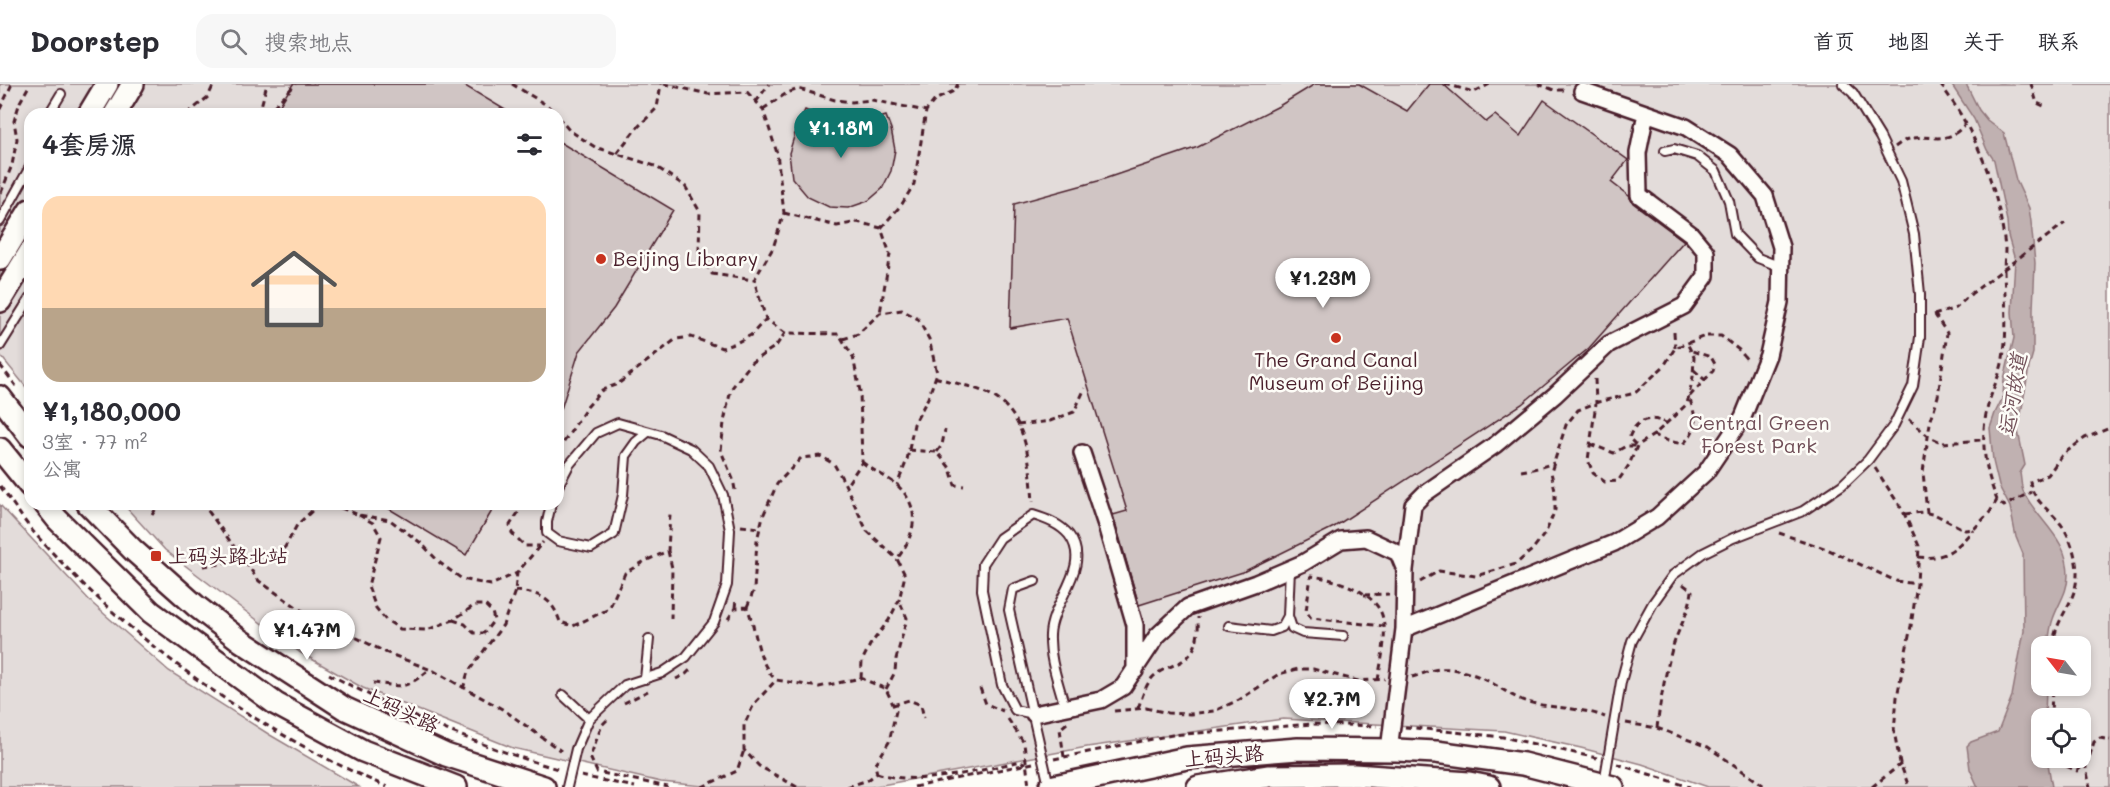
<!DOCTYPE html>
<html lang="zh">
<head>
<meta charset="utf-8">
<style>
	body { margin:0; font-family:Mali,"LXGW WenKai TC",sans-serif; background:#f7f7f7; color:#2b2b33; height:100vh; display:flex; flex-direction:column; font-size:22px; white-space:nowrap }
	* { box-sizing:border-box; margin:0 }
	p { font-size:20px; color:#7c7c81 }
	.icon { flex:none; width:33px; height:33px; fill:none; stroke:currentColor; stroke-width:2; stroke-linecap:round; stroke-linejoin:round }
	.map { position:relative; flex:1; overflow:hidden }
	.details { position:absolute; left:24px; top:24px; width:540px; height:402px; display:flex; flex-direction:column; background:#fff; border-radius:18px; box-shadow:0 3px 9px #0003 }
	.details>* { flex:none }
	.needle { width:39px; rotate:301deg }
	.tools { position:absolute; left:2031px; top:552px; display:grid; gap:12px }
	.tools a { display:grid; place-items:center; width:60px; height:60px; border-radius:12px; background:#fff; box-shadow:0 3px 9px #0003; font-size:30px }
	.price { position:absolute; translate:-50% -51px; padding:0 14px; border-radius:21px; background:#fff; color:#222; font-size:20px; line-height:39px; filter:drop-shadow(0 2px 3px #0008) }
	.price::after { content:''; position:absolute; left:50%; top:36px; width:18px; height:14px; margin-left:-9px; background:inherit; clip-path:polygon(0 0,100% 0,50% 100%) }
	.price.current { background:#0f766e; color:#fff }
	ul { padding:0; list-style:none }
	li { display:grid; align-content:center; gap:12px; height:318px; padding:0 18px }
	li span { display:grid; place-items:center; height:186px; border-radius:18px; color:#555 }
	li>.icon { margin-inline-start:auto }
	span .icon { width:108px; height:108px; fill:#fffc; stroke-width:1 }
	li b { font-size:26px }
	h2 { display:flex; justify-content:space-between; align-items:center; height:72px; padding:0 18px; font-size:26px }
	header { display:flex; align-items:center; gap:36px; box-sizing:border-box; height:84px; padding:0 30px; background:#fff; border-bottom:2px solid #e1e1e2 }
	header strong { font-size:28px }
	nav { display:flex; gap:33px; margin-inline-start:auto; font-size:21px }
	.search { width:420px; height:54px; background:#f7f7f7; display:flex; align-items:center; gap:15px; box-sizing:border-box; padding:0 21px; border-radius:18px; color:#7c7c81; font-size:22px }
	.map>svg:first-child { display:block }
	.green { fill:#e3dcda; stroke:#967e82; stroke-width:1.5; fill-rule:evenodd }
	.water { fill:#c0b1b1; stroke:#91777b; stroke-width:1.5 }
	.building { fill:#d0c5c4; stroke:#4a1f2b; stroke-width:1.5 }
	.lines { fill:none; stroke-linecap:round; stroke-linejoin:round }
	.service-casing { stroke:#4a1f2b; stroke-width:12 }
	.minor-casing { stroke:#4a1f2b; stroke-width:20 }
	.secondary-casing { stroke:#4a1f2b; stroke-width:26 }
	.path { stroke:#4a1f2b; stroke-width:3; stroke-dasharray:6 4.5; stroke-linecap:butt }
	.service { stroke:#fdfcf7; stroke-width:8 }
	.minor { stroke:#fdfcf7; stroke-width:15 }
	.secondary { stroke:#fdfcf7; stroke-width:21 }
	.poi-dot { fill:#c8321e; stroke:#fdfcf7; stroke-width:2 }
	.labels { text-anchor:middle; stroke-width:5; stroke-linejoin:round; paint-order:stroke }
	.poi-label { font-size:20px; fill:#4a1f2b; stroke:#fdfcf7; text-anchor:start }
	.park-label { font-size:20px; fill:#704e57; stroke:#fdfcf7 }
	.street-label { font-size:20px; fill:#4a1f2b; stroke:#fdfcf7 }
	.water-label { font-size:21px; font-style:italic; fill:#73525a; stroke:#fdfcf7 }
</style>
</head>
<body>
<header>
<strong>Doorstep</strong>
<div class="search"><svg class="icon" aria-label="search" viewBox="0 0 24 24"><circle cx="10" cy="10" r="6"/><path d="M15 15l6 6"/></svg>搜索地点</div>
<nav><a>首页</a><a>地图</a><a>关于</a><a>联系</a></nav>
</header>
<div class="map">
<svg width="2110" height="703" viewBox="0 0 2110 703">
	<rect width="100%" height="100%" fill="#fdfcf7"/>
	<filter id="ink" filterUnits="userSpaceOnUse"><feTurbulence type="fractalNoise" baseFrequency=".0167" numOctaves="2"/><feDisplacementMap in="SourceGraphic" scale="12" xChannelSelector="R" yChannelSelector="G"/><feConvolveMatrix kernelMatrix="1 2 1 2 8 2 1 2 1" color-interpolation-filters="sRGB"/></filter>
	<g filter="url(#ink)">
		<path class="green" d="M0,0H2110V703H1708L1642,680L1581,664L1504,647L1283,635L1087,663L871,703H713L661,698L513,664L363,604L301,569L220,508L165,466L123,420H558V30H30V308L0,271ZM2042,562H2080V602H2042ZM2042,634H2080V674H2042Z
			M0,421L93,520L169,587L270,651L359,703H0Z"/>
		<path class="water" d="M1951,0H1966L1979,26L1987,36L2004,49L2016,96L2029,124L2031,138L2035,179L2033,225V269L2029,283L2018,347L2025,381L2020,389C2021,394 2021,401 2023,407C2038,438 2068,453 2068,491C2068,508 2058,520 2053,535C2050,543 2049,554 2048,562H2042V602H2046L2045,634H2042V674H2047L2052,703H1978L1970,685L1967,662L1971,658L1998,648L2012,612L2024,547L2023,470L2016,453L2010,423L1999,402L1993,377L1990,344L1995,329L2003,313L2004,295L2014,254L2012,228L2015,176L2008,152L2007,137L1994,76L1987,66L1974,35Z"/>
		<path class="building" d="M293,0H462L512,30H274Z
			M1315,0H1359L1407,27L1429,0H1443L1486,38L1495,31L1520,52L1544,16L1628,76L1611,98L1629,112L1633,119L1684,157L1589,264L1522,320L1334,443L1243,488L1139,521L1113,431L1127,427L1067,234L1010,244L1014,120L1098,97L1198,63L1279,22Z
			M805,26L830,37L835,32L845,28L856,33L861,40L886,32L891,45L895,66L891,87L882,105L868,117L848,124L829,123L808,113L792,94L789,69L797,43Z
			M558,57L673,126L614,224L579,268L561,325L558,324Z
			M381,420H496L466,471Z"/>
		<g class="lines">
			<g class="service-casing">
				<path id="service" d="M49,30L61,10
					M1665,67L1674,65L1697,72L1716,87L1729,117L1735,150L1758,174L1781,183
					M0,137L30,83
					M0,262L30,214
					M558,402L569,381L596,349L618,339L661,351L691,365L709,382L723,411L730,446L727,501L714,538L686,573L662,589L625,601L589,635
					M551,420L547,438V449L558,457L591,464L614,450L623,411L626,372L636,358L648,348
					M1290,484L1288,532L1292,544L1303,549L1343,552
					M1035,497L1013,505L1009,526L1049,702
					M1229,542L1271,547L1282,543L1288,532
					M645,595L649,555
					M563,611L589,635L576,665L567,703
					M1034,630L1015,626L1002,601L982,506L983,480L1000,454L1033,431C1046,435 1060,440 1069,451C1093,483 1051,517 1050,551C1049,576 1059,600 1065,624
					M1604,699L1621,598L1632,557L1653,519L1673,491L1703,469L1733,454L1803,427L1842,401L1868,376L1894,341L1913,302L1920,253V210L1914,150L1901,97L1880,53L1853,9L1843,0"/>
			</g>
			<g class="minor-casing">
				<path id="minor" d="M1082,369L1105,438L1135,541V587
					M1405,486L1413,421L1424,410L1495,361L1555,311L1609,260L1684,222L1706,192V168L1691,150L1639,111L1638,69L1646,29
					M1034,630L1101,616L1123,603L1157,552L1188,523L1256,499L1303,479L1341,456L1366,454L1398,469L1405,486L1404,545
					M1389,666L1404,545L1614,459L1657,433L1706,388L1743,333L1768,271L1780,218L1781,163L1765,112L1730,71L1686,43L1582,7"/>
			</g>
			<g class="secondary-casing">
				<path id="secondary" d="M89,30L107,0
					M115,30L133,0
					M0,175L30,126
					M0,217L30,168
					M0,313L30,352
					M0,365L30,402
					M45,420L57,435L151,528L276,620L363,667L456,703
					M88,420L133,466L196,522L241,557L344,624L446,671L544,703
					M1050,703L1187,674L1298,665L1396,666L1436,668L1523,680L1613,703
					M1198,703L1269,692L1354,691L1469,699L1489,703"/>
			</g>
			<path class="path" d="M512,0L548,22L555,30
				M664,0L708,10L747,8L763,25L771,50L777,69L784,129L773,164L754,196L766,235L785,249
				M1445,0L1474,8L1490,0
				M1538,0L1554,6H1568
				M1940,0C1976,47 1999,105 2005,164C2005,172 2004,180 2004,187C2005,217 2008,244 2003,274C2001,289 1993,303 1989,318C1979,352 1984,383 1997,416
				M2031,0L2037,19L2044,22
				M756,18L769,0
				M0,25L12,0
				M763,25L787,9L799,5L835,16L852,18L872,16L926,27
				M187,30L208,13L214,0
				M259,30L267,0
				M266,30L296,0
				M558,33L569,46L595,63L655,82L685,102L700,128L699,167L712,190L754,196
				M1895,63C1899,60 1904,56 1909,55C1932,49 1946,63 1965,40
				M617,69L635,46L657,24L661,0
				M1,109L12,81L17,55L14,37L20,18L30,0
				M784,129L837,142L857,138L881,144L890,170L880,229
				M881,144L902,120L914,100L926,27L935,16L954,7L958,0
				M1934,231L1956,224L1972,209L2065,139
				M1674,248L1675,264
				M843,255L858,250L880,229L902,226L918,235L929,255L937,289L928,314L914,340L907,376L897,401
				M0,281L16,302
				M1694,286L1705,296
				M935,293C953,299 972,302 989,310C1028,330 1030,380 1033,418
				M1595,295L1596,319L1588,376L1593,389L1605,398L1618,397L1629,381L1637,362L1655,350L1687,320L1693,293L1694,273L1687,259
				M1909,335L1928,352L1943,359L1982,356
				M1018,341L1050,337L1074,328L1085,304
				M1653,351L1668,357L1683,360C1700,343 1696,334 1689,313L1713,287L1715,280L1711,273L1692,267
				M1590,360L1614,369L1626,362H1637L1629,354C1635,336 1649,331 1666,339
				M909,366L937,368L950,384L955,401L964,402
				M558,367L587,323L602,306L618,300L676,255L691,253L722,264L736,259L751,251L766,235
				M937,368L942,361L945,346
				M862,378C873,387 888,393 898,402C922,425 915,451 897,475
				M1875,384L1903,427L1919,462L1917,500L1911,542L1897,613L1894,647L1900,679L1909,703
				M1521,387L1538,384L1554,379
				M0,402C13,419 24,438 38,453C134,560 255,646 387,703
				M735,406L733,395L721,367L724,338L731,305L752,278L776,262L785,249L839,250L853,273L860,307L862,378L846,402
				M200,420L206,424L259,497L301,526L385,568L434,587L504,626L561,667
				M290,420C303,424 313,424 326,420
				M331,420L359,431L390,436L421,459L440,479L462,495L491,501L517,489L543,458
				M524,420L510,441L512,449L525,462H540
				M1927,429L1923,388L1930,339L1938,312L1947,249L1935,231
				M1905,430L1923,428L1936,431L1965,446L1974,445L1990,428L1997,416L2004,422L2031,408
				M152,431L159,420
				M359,431L373,439L381,453L368,502L376,524L385,535L400,545L427,546L453,536L475,521H485L492,528L494,536L484,549H474L465,540L453,536
				M741,442L760,444
				M1779,449L1827,465L1896,497L1916,500
				M668,467L672,484L671,535
				M1918,473C1945,476 1956,465 1973,446
				M203,482L221,480L242,474L275,472L285,463L297,441L315,424
				M1420,498L1439,487L1476,492L1516,480L1532,466L1546,448L1555,426V407L1551,388L1566,341L1578,326L1598,318L1635,309L1664,282L1675,264L1705,252H1721L1739,266L1749,278
				M515,507C539,509 552,513 560,538L573,542L609,525L625,489L645,477L668,467L670,430
				M1364,511L1389,510
				M747,523L754,506L757,456L763,432L777,400L801,374L820,372L834,380L844,398L867,447L897,475L905,491L899,516L889,536L870,561L862,577L861,594
				M735,524L736,514
				M728,535L735,524L747,523C758,549 756,577 776,596
				M2053,562C2055,532 2078,519 2077,487C2076,472 2070,451 2060,439C2049,425 2033,417 2030,398L2048,391L2062,371L2085,354L2110,344
				M329,590C403,630 479,662 561,686
				M1412,593C1421,591 1430,586 1439,585C1453,583 1475,590 1488,597C1502,604 1513,614 1528,618C1554,625 1581,623 1605,633
				M676,595L686,590L692,584
				M1378,596C1381,577 1388,549 1382,531C1373,506 1335,495 1311,492L1306,527L1311,534L1383,542
				M373,599C403,602 403,607 429,586
				M980,604L986,620L1003,627
				M463,605L468,588L503,541L515,507L517,489
				M886,605L895,588L896,575L907,534L899,516
				M624,619L648,607
				M893,621L909,616L921,621L924,634
				M1138,624C1142,614 1145,602 1152,594C1158,587 1168,584 1176,580C1197,572 1199,553 1198,533
				M1114,627L1146,624L1168,629L1190,630L1214,627L1239,616L1279,590L1298,585H1313L1358,597L1385,595
				M2051,634L2052,602
				M1008,635L1024,659L1029,703
				M607,636L602,641L590,673L597,688L668,703
				M1626,639L1657,644L1708,663L1766,703
				M1405,643L1503,653L1597,674
				M1657,644C1660,618 1665,591 1672,565C1678,545 1690,527 1692,507L1680,498
				M1064,673L1060,645L1067,639
				M2061,674L2064,681L2077,687L2088,677L2094,658L2100,654L2110,656
				M1054,675L1172,651L1313,640L1377,642
				M2085,679L2090,703
				M1617,680L1690,703
				M877,689C917,703 979,687 1021,677L1025,680
				M581,692L635,703
				M702,703L737,687L744,666
				M797,703L759,682L744,666V641L754,620L776,596L819,603L861,594L886,605L896,627L889,658L875,681L877,689
				M847,703L868,696L877,689
				M914,703L1033,679
				M1872,703L1901,680"/>
			<use href="#service" class="service"/>
			<use href="#minor" class="minor"/>
			<use href="#secondary" class="secondary"/>
		</g>
	</g>
	<g class="poi-dot">
		<circle cx="601" cy="175" r="6"/>
		<circle cx="1336" cy="254" r="6"/>
		<rect x="150" y="466" width="12" height="12" rx="3"/>
	</g>
	<g class="labels">
		<g class="poi-label">
			<text x="613" y="182">Beijing Library</text>
			<text x="1336" y="283" text-anchor="middle">The Grand Canal<tspan x="1336" dy="23">Museum of Beijing</tspan></text>
			<text x="168" y="479">上码头路北站</text>
		</g>
		<g class="park-label">
			<text x="1759" y="346">Central Green<tspan x="1759" dy="23">Forest Park</tspan></text>
		</g>
		<g class="street-label">
			<text transform="translate(401 626) rotate(25)" y="7">上码头路</text>
			<text transform="translate(1224 672) rotate(-5)" y="7">上码头路</text>
		</g>
		<g class="water-label">
			<text transform="translate(2013 311) rotate(-81)" y="7">运河故道</text>
		</g>
	</g>
</svg>
<div class="tools">
<a><svg class="needle" viewBox="-14 -14 28 28"><path d="M0-13l5 13h-10z" fill="#e53935"/><path d="M0 13l5-13h-10z" fill="#7c7c81"/></svg></a>
<a><svg class="icon" aria-label="locate" viewBox="0 0 24 24"><circle cx="12" cy="12" r="6"/><path d="M12 2v4M12 18v4M2 12h4M18 12h4"/></svg></a>
</div>
<b class="price current" style="left:841px;top:75px">¥1.18M</b>
<b class="price" style="left:1323px;top:225px">¥1.23M</b>
<b class="price" style="left:307px;top:577px">¥1.47M</b>
<b class="price" style="left:1332px;top:646px">¥2.7M</b>
<section class="details">
<h2>4套房源<svg class="icon" aria-label="filters" viewBox="0 0 24 24"><path d="M4 7h16M4 17h16"/><circle cx="9" cy="7" r="2"/><circle cx="15" cy="17" r="2"/></svg></h2>
<ul>
<li><span style="background:linear-gradient(#ffd9b3 60%,#b9a48a 0)"><svg class="icon" aria-label="home" viewBox="0 0 24 24"><path d="M3 11l9-7 9 7M6 9v11h12V9"/></svg></span><div><b>¥1,180,000</b><p>3室 · 77 m²</p><p>公寓</p></div></li>
</ul>
</section>
</div>
</body>
</html>
